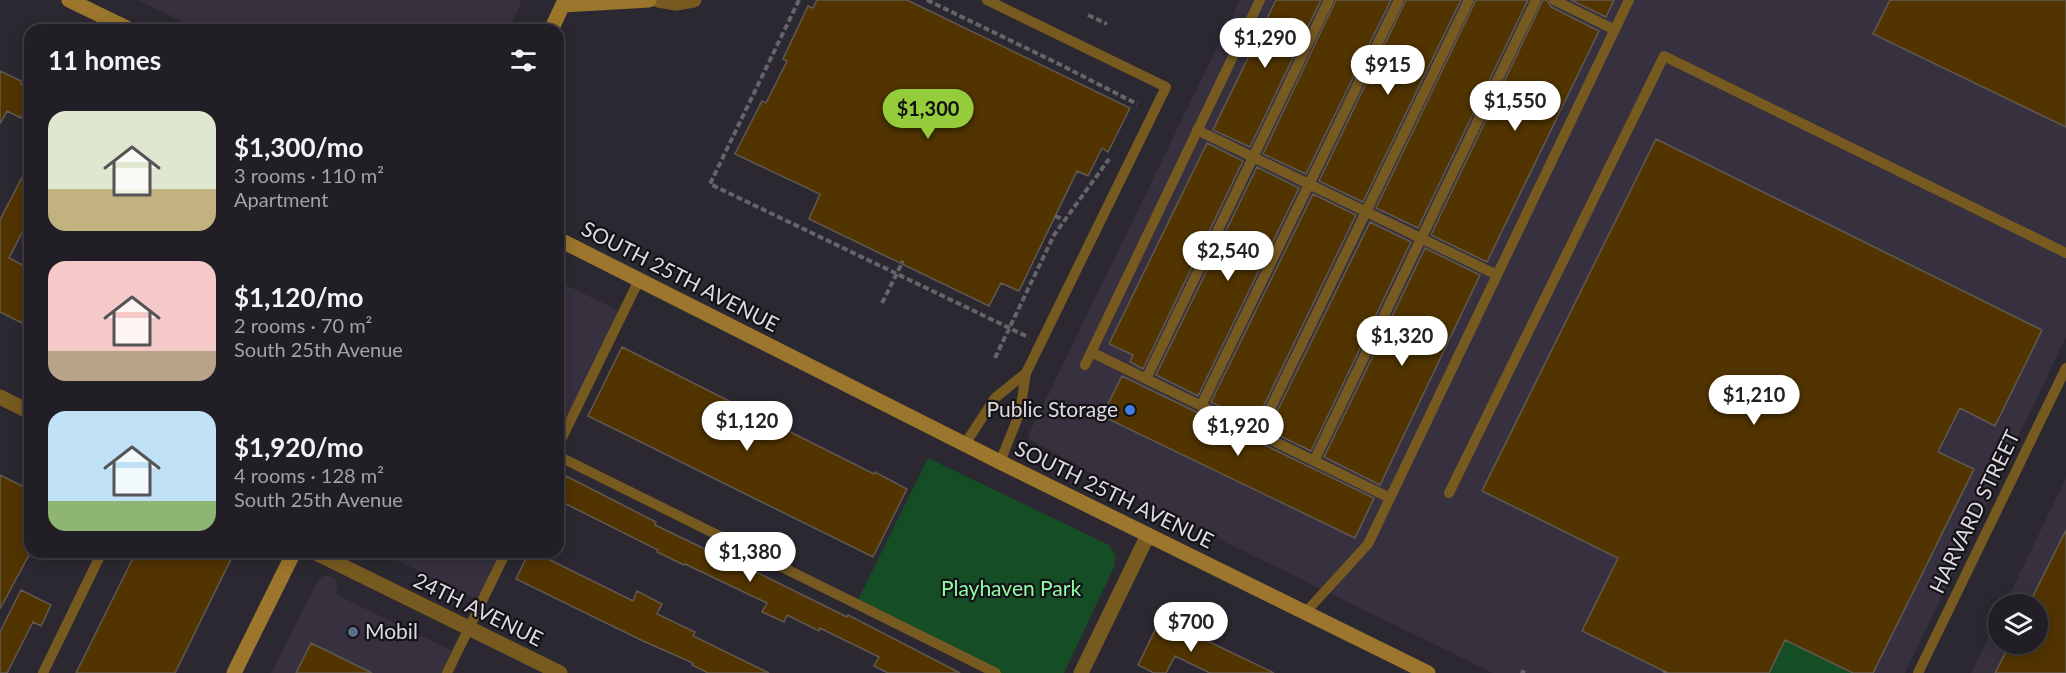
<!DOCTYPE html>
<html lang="en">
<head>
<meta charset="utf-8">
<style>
	body { margin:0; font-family:Lato,sans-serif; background:#29272d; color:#f1f3f6; height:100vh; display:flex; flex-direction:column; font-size:22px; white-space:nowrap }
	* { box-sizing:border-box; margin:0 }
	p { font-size:20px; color:#a2a2a7 }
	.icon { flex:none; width:33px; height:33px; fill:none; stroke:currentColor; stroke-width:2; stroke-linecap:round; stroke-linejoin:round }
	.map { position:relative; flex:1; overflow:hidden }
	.details { position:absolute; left:24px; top:24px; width:540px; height:534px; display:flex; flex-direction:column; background:#211e25; border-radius:18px; box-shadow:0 3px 15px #0003,0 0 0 2px #3e3c42 }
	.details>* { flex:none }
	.controls { position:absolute; left:1988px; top:594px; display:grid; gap:12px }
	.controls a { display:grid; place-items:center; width:60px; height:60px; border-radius:50%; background:#211e25; box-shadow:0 3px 15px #0003,0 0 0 2px #3e3c42; font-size:30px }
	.price { position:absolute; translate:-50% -51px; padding:0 14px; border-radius:21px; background:#fff; color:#222; font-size:20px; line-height:39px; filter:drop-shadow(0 2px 3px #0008) }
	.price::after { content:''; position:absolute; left:50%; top:36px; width:18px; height:14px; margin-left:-9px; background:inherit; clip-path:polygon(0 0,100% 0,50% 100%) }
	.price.on { background:#94cc3b; color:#111 }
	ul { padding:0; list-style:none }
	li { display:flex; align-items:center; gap:18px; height:150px; padding:0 24px }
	li span { display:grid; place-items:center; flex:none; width:168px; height:120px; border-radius:18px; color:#555 }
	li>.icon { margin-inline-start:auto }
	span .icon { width:72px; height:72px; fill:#fffc; stroke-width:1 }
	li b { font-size:26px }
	h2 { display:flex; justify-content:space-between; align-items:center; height:72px; padding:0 24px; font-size:26px }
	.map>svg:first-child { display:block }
	.built { fill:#36303f }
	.green { fill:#154e25 }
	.building { fill:#513400; stroke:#615a51; stroke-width:1.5 }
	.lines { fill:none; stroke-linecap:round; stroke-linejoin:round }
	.path { stroke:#66636b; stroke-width:4; stroke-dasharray:6 3; stroke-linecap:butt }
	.lane { stroke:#775a20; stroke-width:10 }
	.street { stroke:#775a20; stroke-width:15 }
	.secondary { stroke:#9b762c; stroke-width:15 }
	.shop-dot { fill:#3f7fe0; stroke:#141216; stroke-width:2 }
	.service-dot { fill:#5c6f8a; stroke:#141216; stroke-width:2 }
	.labels { text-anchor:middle; stroke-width:4.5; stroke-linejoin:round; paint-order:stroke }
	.street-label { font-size:21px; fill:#dddbe1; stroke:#141216 }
	.poi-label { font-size:21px; fill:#dddbe1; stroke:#141216; text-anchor:end }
	.park-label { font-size:21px; fill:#8ffca4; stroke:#141216 }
</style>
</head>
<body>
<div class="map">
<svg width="2066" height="673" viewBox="0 0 2066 673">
	<rect width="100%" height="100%" fill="#2c2831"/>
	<path class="built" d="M137,0H520V5L509,30H200Z
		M1240,0H2066V337L1905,673H1493L1149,505L1027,438Z
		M558,281L623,313L558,446Z
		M2066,478V673H1971L1998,618V644H2037V604H2005Z
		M380,552H506L482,602Z
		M325,575L336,578L337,595L457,653L447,673H271L319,579Z"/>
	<path class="green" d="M928,458L1109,545L1116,556L1114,567L1064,673H996L856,604Z
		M1785,640L1853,673H1769Z"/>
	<path class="building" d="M817,0H907L1130,108L1108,152L1102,148L1088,176L1077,171L1019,291L1001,283L989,306L809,219L820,194L735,154L762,101L766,103L787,61L783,59L808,6L813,8Z
		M1276,0H1321L1250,147L1213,130Z
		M1336,0H1391L1306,174L1263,154Z
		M1406,0H1461L1363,202L1319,181Z
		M1476,0H1528L1418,228L1376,208Z
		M1543,0H1547L1551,7L1599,31L1487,262L1431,235Z
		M1571,0H1614L1606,17Z
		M1890,0H2066V127L1873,34Z
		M0,71L23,82L21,84L30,88V99L21,118L7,111L0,124Z
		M1656,139L2042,330L1995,426L1960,408L1938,452L1974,469L1873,673H1853L1785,640L1769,673H1668L1582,631L1618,558L1482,491Z
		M1207,143L1243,161L1143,369L1130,362L1133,355L1109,344Z
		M30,162V217L9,258L30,269V312L24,324L0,312V220Z
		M1257,167L1299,188L1198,396L1156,375Z
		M1313,194L1356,215L1255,424L1211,402Z
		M1370,222L1411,242L1311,451L1268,430Z
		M1425,248L1480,275L1380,485L1324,457Z
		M622,347L874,474L875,472L907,489L873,557L588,416Z
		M1122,376L1374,498L1355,538L1102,416Z
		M0,475L30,490V553L0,609Z
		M566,476L656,522L655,525L709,551L710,549L847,617L848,615L960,673H888L874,666L879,657L820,628L819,631L787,615L784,622L762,612L767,603L685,564L684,565L657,552L658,550L558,500V491Z
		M2066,530V673H1995L2010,644H2037V604H2029Z
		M136,552H221L232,557L175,673H76Z
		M529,552H534L633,601L637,591L662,604L657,614L695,632L693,636L769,673H708L692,665L693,663L643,641L516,579Z
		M21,590L51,605L41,626L33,622L7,673H0V632Z
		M1161,618L1187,631L1274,673H1210L1175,656L1166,673H1154L1138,665Z
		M311,643L372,673H296Z"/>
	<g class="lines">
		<path class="path" d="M799,0L710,184L1026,336
			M927,0L1061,65L1137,104
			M1088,15L1107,24
			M1055,216L1065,220
			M882,303L903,261
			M995,358L1054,235L1109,159
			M1521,671L1525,673
			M1664,673L1665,671"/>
		<path class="lane" d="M987,0L1166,87L1026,373L1020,412L1000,462
			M1554,0L1615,30
			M1197,130L1497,275
			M1091,352L1390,498
			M1085,365L1260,0
			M1146,379L1329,0
			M1201,406L1399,0
			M1258,434L1469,0
			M965,444L995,398L1026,373
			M558,446L639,280
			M558,456L996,673
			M1314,461L1536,0
			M1449,493L1664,56L2066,253
			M1305,613L1368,544L1629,0
			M43,673L102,552
			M447,673L506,552
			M1918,673L2066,368"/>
		<path class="street" d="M658,0L676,3L694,0
			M0,397L30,412
			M314,552L560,673
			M1081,673L1148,535"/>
		<path class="secondary" d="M69,0L131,30
			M563,5L649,0
			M551,30L565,0
			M558,239L1000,462L1428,673
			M234,673L294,552"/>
	</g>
	<circle class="shop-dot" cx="1130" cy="410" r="6"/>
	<circle class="service-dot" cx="353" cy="632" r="6"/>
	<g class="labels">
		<g class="street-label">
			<text transform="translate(680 277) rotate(27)" y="7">SOUTH 25TH AVENUE</text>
			<text transform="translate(1114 495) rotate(26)" y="7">SOUTH 25TH AVENUE</text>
			<text transform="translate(1975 512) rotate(-64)" y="7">HARVARD STREET</text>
			<text transform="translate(478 610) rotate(26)" y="7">24TH AVENUE</text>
		</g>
		<g class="poi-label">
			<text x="1118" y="417">Public Storage</text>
			<text x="365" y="639" text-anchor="start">Mobil</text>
		</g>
		<g class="park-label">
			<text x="1011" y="596">Playhaven Park</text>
		</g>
	</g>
</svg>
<div class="controls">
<a><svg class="icon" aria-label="layers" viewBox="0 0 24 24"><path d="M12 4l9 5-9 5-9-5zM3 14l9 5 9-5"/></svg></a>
</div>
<b class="price" style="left:1265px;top:69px">$1,290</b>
<b class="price" style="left:1388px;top:96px">$915</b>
<b class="price" style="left:1515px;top:132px">$1,550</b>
<b class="price on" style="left:928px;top:140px">$1,300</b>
<b class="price" style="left:1228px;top:282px">$2,540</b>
<b class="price" style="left:1402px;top:367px">$1,320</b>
<b class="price" style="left:1754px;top:426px">$1,210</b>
<b class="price" style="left:747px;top:452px">$1,120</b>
<b class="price" style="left:1238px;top:457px">$1,920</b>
<b class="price" style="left:750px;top:583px">$1,380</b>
<b class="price" style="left:1191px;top:653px">$700</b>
<section class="details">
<h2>11 homes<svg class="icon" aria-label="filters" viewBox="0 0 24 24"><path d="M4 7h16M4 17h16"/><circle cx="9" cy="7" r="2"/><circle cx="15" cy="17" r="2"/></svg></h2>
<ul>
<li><span style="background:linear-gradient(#dfe7d0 65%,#c2b280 0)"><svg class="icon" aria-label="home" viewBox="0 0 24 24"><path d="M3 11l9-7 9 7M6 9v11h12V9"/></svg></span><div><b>$1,300/mo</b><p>3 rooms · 110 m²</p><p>Apartment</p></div></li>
<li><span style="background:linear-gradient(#f6c9c9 75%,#b9a48a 0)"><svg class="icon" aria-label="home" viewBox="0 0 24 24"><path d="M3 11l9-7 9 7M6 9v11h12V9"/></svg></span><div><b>$1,120/mo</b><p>2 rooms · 70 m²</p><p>South 25th Avenue</p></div></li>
<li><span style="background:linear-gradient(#bfe0f5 75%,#8fb573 0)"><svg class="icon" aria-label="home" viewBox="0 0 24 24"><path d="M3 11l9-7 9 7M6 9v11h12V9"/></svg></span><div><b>$1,920/mo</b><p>4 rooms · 128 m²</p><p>South 25th Avenue</p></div></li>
</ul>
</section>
</div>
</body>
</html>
